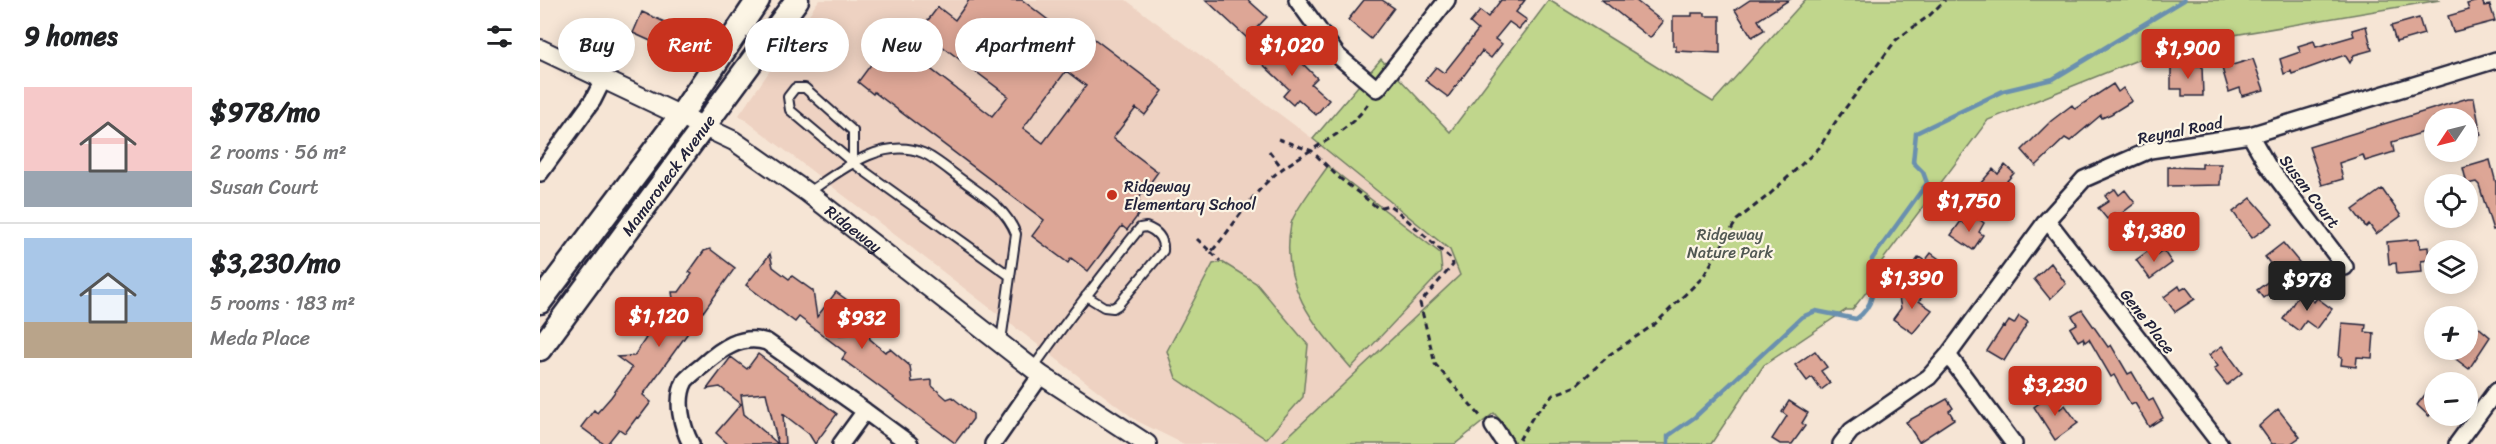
<!DOCTYPE html>
<html lang="en">
<head>
<meta charset="utf-8">
<style>
	body { margin:0; font-family:Sriracha,sans-serif; background:#f6f6f6; color:#202124; height:100vh; display:flex; flex-direction:column; font-size:22px; white-space:nowrap }
	* { box-sizing:border-box; margin:0 }
	p { font-size:20px; color:#757577 }
	.icon { flex:none; width:33px; height:33px; fill:none; stroke:currentColor; stroke-width:2; stroke-linecap:round; stroke-linejoin:round }
	.map { position:relative; flex:1; overflow:hidden }
	.panel { display:flex; flex-direction:column; background:#fff; width:540px }
	.panel>* { flex:none }
	.banner { position:absolute; left:18px; top:18px; width:570px; height:54px; display:flex; gap:12px }
	.needle { width:39px; rotate:235deg }
	.controls { position:absolute; left:1884px; top:108px; display:grid; gap:12px }
	.controls a { display:grid; place-items:center; width:54px; height:54px; border-radius:50%; background:#fff; box-shadow:0 3px 15px #0003; font-size:30px }
	.price { position:absolute; translate:-50% -51px; padding:0 14px; border-radius:6px; background:#c8321e; color:#fff; font-size:20px; line-height:39px; filter:drop-shadow(0 2px 3px #0008) }
	.price::after { content:''; position:absolute; left:50%; top:36px; width:18px; height:14px; margin-left:-9px; background:inherit; clip-path:polygon(0 0,100% 0,50% 100%) }
	.price.current { background:#222; color:#fff }
	ul { padding:0; list-style:none }
	li { display:flex; align-items:center; gap:18px; height:150px; padding:0 24px }
	li+li { border-top:2px solid #e0e0e0 }
	li span { display:grid; place-items:center; flex:none; width:168px; height:120px; border-radius:0px; color:#555 }
	li>.icon { margin-inline-start:auto }
	span .icon { width:72px; height:72px; fill:#fffc; stroke-width:1 }
	li b { font-size:26px }
	h2 { display:flex; justify-content:space-between; align-items:center; height:72px; padding:0 24px; font-size:26px }
	.tag { padding:0 21px; border-radius:27px; background:#fff; box-shadow:0 3px 15px #0003; font-size:21px; line-height:54px }
	.tag.current { background:#c8321e; color:#fff }
	main { display:flex; flex:1; min-height:0 }
	.map>svg:first-child { display:block }
	.built { fill:#eed2c2 }
	.green { fill:#c0d68c; stroke:#717c64; stroke-width:1.5 }
	.lines { fill:none; stroke-linecap:round; stroke-linejoin:round }
	.stream { stroke:#6b90af; stroke-width:4.5 }
	.building { fill:#dda696; stroke:#22223b; stroke-width:1.5; fill-rule:evenodd }
	.service-casing { stroke:#22223b; stroke-width:12 }
	.minor-casing { stroke:#22223b; stroke-width:20 }
	.tertiary-casing { stroke:#22223b; stroke-width:22 }
	.primary-casing { stroke:#22223b; stroke-width:27 }
	.path { stroke:#22223b; stroke-width:3; stroke-dasharray:6 4.5; stroke-linecap:butt }
	.service { stroke:#fcf5e5; stroke-width:8 }
	.minor { stroke:#fcf5e5; stroke-width:15 }
	.tertiary { stroke:#fcf5e5; stroke-width:18 }
	.primary { stroke:#fcf5e5; stroke-width:22 }
	.poi-dot { fill:#c8321e; stroke:#fcf5e5; stroke-width:2 }
	.labels { text-anchor:middle; stroke-width:4.5; stroke-linejoin:round; paint-order:stroke }
	.street-label { font-size:16px; fill:#22223b; stroke:#fcf5e5 }
	.poi-label { font-size:16px; fill:#22223b; stroke:#fcf5e5; text-anchor:start }
	.park-label { font-size:16px; fill:#515853; stroke:#fcf5e5 }
</style>
</head>
<body>
<main>
<section class="panel">
<h2>9 homes<svg class="icon" aria-label="filters" viewBox="0 0 24 24"><path d="M4 7h16M4 17h16"/><circle cx="9" cy="7" r="2"/><circle cx="15" cy="17" r="2"/></svg></h2>
<ul>
<li><span style="background:linear-gradient(#f6c9c9 70%,#9aa5b1 0)"><svg class="icon" aria-label="home" viewBox="0 0 24 24"><path d="M3 11l9-7 9 7M6 9v11h12V9"/></svg></span><div><b>$978/mo</b><p>2 rooms · 56 m²</p><p>Susan Court</p></div></li>
<li><span style="background:linear-gradient(#a9c7e8 70%,#b9a48a 0)"><svg class="icon" aria-label="home" viewBox="0 0 24 24"><path d="M3 11l9-7 9 7M6 9v11h12V9"/></svg></span><div><b>$3,230/mo</b><p>5 rooms · 183 m²</p><p>Meda Place</p></div></li>
</ul>
</section>
<div class="map">
<svg width="1956" height="444" viewBox="0 0 1956 444">
	<rect width="100%" height="100%" fill="#f6e5d5"/>
	<filter id="ink" filterUnits="userSpaceOnUse"><feTurbulence type="fractalNoise" baseFrequency=".0167" numOctaves="2"/><feDisplacementMap in="SourceGraphic" scale="12" xChannelSelector="R" yChannelSelector="G"/><feConvolveMatrix kernelMatrix="1 2 1 2 8 2 1 2 1" color-interpolation-filters="sRGB"/></filter>
	<g filter="url(#ink)">
		<path class="built" d="M279,0H586L773,139L910,250L920,275L740,444H644L597,421L199,115Z"/>
		<path class="green" d="M1009,0L1173,102L1265,0H1900L1635,45L1448,120L1333,273L1335,281L1312,310H1306L1224,365L1171,444H974L966,427L954,413L915,444H740L920,275L910,250L773,139L841,59L910,132Z
			M788,166L900,253L902,271L811,368C774,325 739,285 751,224C753,212 780,178 788,166Z
			M682,262L716,283L768,345L763,397L726,439L636,378L627,351L673,264Z"/>
		<g class="lines">
			<path class="stream" d="M1128,444V436L1155,417L1262,317L1276,311L1316,319C1338,304 1333,282 1332,259L1387,183L1383,172L1373,162L1376,133L1463,91L1513,79L1644,0"/>
		</g>
		<path class="building" d="M429,0H482L524,32L532,22L623,91L605,115L596,108L573,138L618,172L597,201L605,206L587,230L582,226L548,271L531,258L528,263L492,236L504,220L334,92L333,94L318,82L352,36L367,48L398,7L415,20ZM390,37L468,96L452,116L375,57ZM526,71L546,86L503,143L483,128Z
			M666,0H708L727,17L707,38Z
			M824,0H842L854,8L831,39L808,20Z
			M961,0H985L976,12L987,20L979,29L969,22L955,39L962,44L951,58L942,51L908,97L885,80L896,67L904,73L938,30L930,23L940,11L948,17Z
			M1062,0H1095L1123,22L1110,38Z
			M1210,0H1249L1218,20L1224,30L1212,37L1195,10Z
			M1942,0L1944,6L1950,5L1955,21L1913,32L1908,16L1929,10L1927,4Z
			M102,12L136,27L134,30L140,33L134,46L128,44L126,48L93,33Z
			M1152,13H1165V16H1180V53L1136,51V46H1133V16H1152Z
			M1879,18L1884,34L1856,42L1851,26Z
			M1826,26L1832,50L1814,55L1810,63L1805,55L1752,74L1751,71L1744,74L1740,59L1760,52L1758,46L1774,41L1776,47L1814,36L1812,30Z
			M723,40L740,56L747,48L777,78L771,84L789,100L776,115L758,99L753,105L743,96L749,89L717,59L719,57L713,51Z
			M1713,59L1724,90L1702,96L1700,88L1689,92L1682,68Z
			M1631,65L1662,66L1663,96H1642V89H1631Z
			M1573,84L1578,92L1583,88L1592,101L1571,114L1562,118L1561,115L1530,141L1525,138L1496,166L1482,150L1511,121L1532,105L1535,109Z
			M1928,98H1934L1941,135L1928,139V118H1894V129L1852,142L1854,152L1825,161L1823,155L1799,163L1803,179L1782,185L1769,147Z
			M1950,160L1956,183V229L1953,230L1939,185L1936,182L1927,184L1923,168Z
			M1662,164H1681L1680,185L1628,186V167L1662,168Z
			M1465,165L1474,173L1467,181L1472,185L1461,199L1455,194L1451,200L1442,192L1445,188L1440,184L1453,169L1458,174Z
			M1575,189L1579,195L1585,190L1595,203L1577,217L1574,213L1567,219L1558,208L1569,201L1565,196Z
			M1842,189L1861,216L1836,234L1829,224L1826,227L1813,210Z
			M1711,198L1733,223L1712,238L1693,212Z
			M1435,216L1444,223L1439,232L1443,235L1433,250L1411,235L1421,221L1428,226Z
			M1879,239L1880,248L1888,247L1889,260L1881,261L1882,272L1857,274L1856,263L1849,264L1847,242Z
			M1743,243L1764,268L1723,298L1717,290L1738,274L1725,257Z
			M170,249L195,268L103,395L111,402L99,418L97,417L85,433L79,429L67,444H64L41,427L54,410L57,413L71,397L92,368L77,357L94,356L106,338L103,336L118,315L135,311L132,292H139L152,274L149,272L164,251Z
			M1611,249L1616,255L1623,250L1632,263L1610,279L1596,260Z
			M1391,253L1406,264L1401,271L1413,280L1406,290L1394,281L1390,287L1375,276L1378,271L1372,266L1379,257L1385,261Z
			M230,254L233,267L249,279L252,276L273,291L277,317L296,292L307,300L308,305L317,312L300,335L329,333L330,339L345,352L350,349L370,366L372,382L392,380V386L407,399L412,397L433,414V419L415,443L302,359L306,353L259,317L255,322L206,285Z
			M1511,263L1526,284L1510,299L1494,279Z
			M1639,286L1641,290L1646,287L1655,299L1635,312L1624,297Z
			M1389,288L1379,301L1392,310L1373,333L1353,319L1361,308L1359,298L1361,294Z
			M1761,291L1774,302L1777,298L1792,309L1777,329L1766,321L1759,331L1743,319Z
			M1542,310L1568,347L1571,345L1588,374L1592,372L1609,401L1613,399L1623,418L1609,427L1595,403L1591,405L1574,375L1571,377L1549,339L1545,342L1543,338L1538,341L1530,328L1537,324L1532,316Z
			M1479,316L1488,322L1464,361L1447,351L1463,326L1465,327L1469,321L1474,324Z
			M1802,323L1826,325L1825,332L1834,333L1832,358L1817,357L1816,367L1801,365L1802,357H1799Z
			M1936,325L1950,337L1929,369L1913,357L1919,350H1928V336Z
			M1682,346L1702,373L1687,385L1674,369L1678,366L1669,355Z
			M1275,351L1287,367L1281,371L1290,383L1281,390L1272,377L1267,381L1255,365Z
			M218,354L297,414L275,444L269,434L243,414L245,444H188L176,433L201,404L180,387L167,389L191,357L207,369ZM226,393L238,444L204,414L201,395Z
			M1894,383V409L1889,416L1877,405Z
			M1510,395L1520,409L1525,405L1538,423L1515,440L1494,407Z
			M1407,399L1413,408L1409,411L1414,419L1379,442L1366,422Z
			M1249,401L1268,413L1262,423L1265,426L1252,444H1240L1232,439L1247,416L1242,412Z
			M1738,409L1760,437L1750,444H1732L1719,426Z"/>
		<g class="lines">
			<g class="service-casing">
				<path id="service" d="M313,163V131L265,88H255L248,97L250,110L313,163L470,276
					M269,192C300,171 342,136 383,153C397,159 412,173 425,182C446,197 466,209 476,234L461,341
					M493,368C527,320 563,274 600,228L606,227C617,231 624,238 623,251L578,305L573,308L564,307L546,296"/>
			</g>
			<g class="minor-casing">
				<path id="minor" d="M757,0L797,55L837,89L907,0
					M1710,135L1728,166L1805,267
					M0,173L53,100L64,78
					M1507,220L1680,444
					M1408,355L1474,444
					M325,411L370,444
					M953,426L965,444
					M151,444C142,427 135,400 145,381C149,376 157,370 162,366C181,349 201,334 227,342L325,411L301,444
					M453,444L501,375
					M1301,444L1311,431L1389,377L1408,355L1507,220L1544,179L1610,150L1710,135L1956,60
					M1917,444L1956,391"/>
			</g>
			<g class="tertiary-casing">
				<g id="tertiary">
					<path id="s1" d="M0,49L194,141L268,193L501,375L607,444"/>
				</g>
			</g>
			<g class="primary-casing">
				<g id="primary">
					<path d="M0,302L141,115L218,0"/>
					<path id="s2" d="M0,349L257,0"/>
				</g>
			</g>
			<path class="path" d="M738,139L772,151L797,176L838,208L849,205L856,210L912,260L913,265L880,303L895,364L942,418
				M729,151L743,169
				M657,239L671,252C691,230 705,204 726,183C757,151 805,140 830,101
				M671,252L680,261
				M979,440L994,415L1013,395L1036,386L1069,355L1115,324L1163,277L1197,220L1230,194L1279,148L1298,118L1356,40L1390,15L1405,0"/>
			<use href="#service" class="service"/>
			<use href="#minor" class="minor"/>
			<use href="#tertiary" class="tertiary"/>
			<use href="#primary" class="primary"/>
		</g>
	</g>
	<circle class="poi-dot" cx="572" cy="195" r="6"/>
	<g class="labels">
		<g class="street-label">
			<text transform="translate(1640 130) rotate(-11)" y="6">Reynal Road</text>
			<text dy="6" stroke="none"><textPath href="#s2" startOffset="216">Mamaroneck Avenue</textPath></text>
			<text transform="translate(1770 191) rotate(53)" y="6">Susan Court</text>
			<text dy="6" stroke="none"><textPath href="#s1" startOffset="363">Ridgeway</textPath></text>
			<text transform="translate(1608 321) rotate(52)" y="6">Gene Place</text>
		</g>
		<g class="poi-label">
			<text x="584" y="192">Ridgeway<tspan x="584" dy="18">Elementary School</tspan></text>
		</g>
		<g class="park-label">
			<text x="1190" y="240">Ridgeway<tspan x="1190" dy="18">Nature Park</tspan></text>
		</g>
	</g>
</svg>
<div class="controls">
<a><svg class="needle" viewBox="-14 -14 28 28"><path d="M0-13l5 13h-10z" fill="#e53935"/><path d="M0 13l5-13h-10z" fill="#757577"/></svg></a>
<a><svg class="icon" aria-label="locate" viewBox="0 0 24 24"><circle cx="12" cy="12" r="6"/><path d="M12 2v4M12 18v4M2 12h4M18 12h4"/></svg></a>
<a><svg class="icon" aria-label="layers" viewBox="0 0 24 24"><path d="M12 4l9 5-9 5-9-5zM3 14l9 5 9-5"/></svg></a>
<a>+</a>
<a>−</a>
</div>
<b class="price" style="left:752px;top:77px">$1,020</b>
<b class="price" style="left:1648px;top:80px">$1,900</b>
<b class="price" style="left:1429px;top:233px">$1,750</b>
<b class="price" style="left:1614px;top:263px">$1,380</b>
<b class="price" style="left:1372px;top:310px">$1,390</b>
<b class="price current" style="left:1767px;top:312px">$978</b>
<b class="price" style="left:119px;top:348px">$1,120</b>
<b class="price" style="left:322px;top:350px">$932</b>
<b class="price" style="left:1515px;top:417px">$3,230</b>
<div class="banner">
<a class="tag">Buy</a>
<a class="tag current">Rent</a>
<a class="tag">Filters</a>
<a class="tag">New</a>
<a class="tag">Apartment</a>
</div>
</div>
</main>
</body>
</html>
